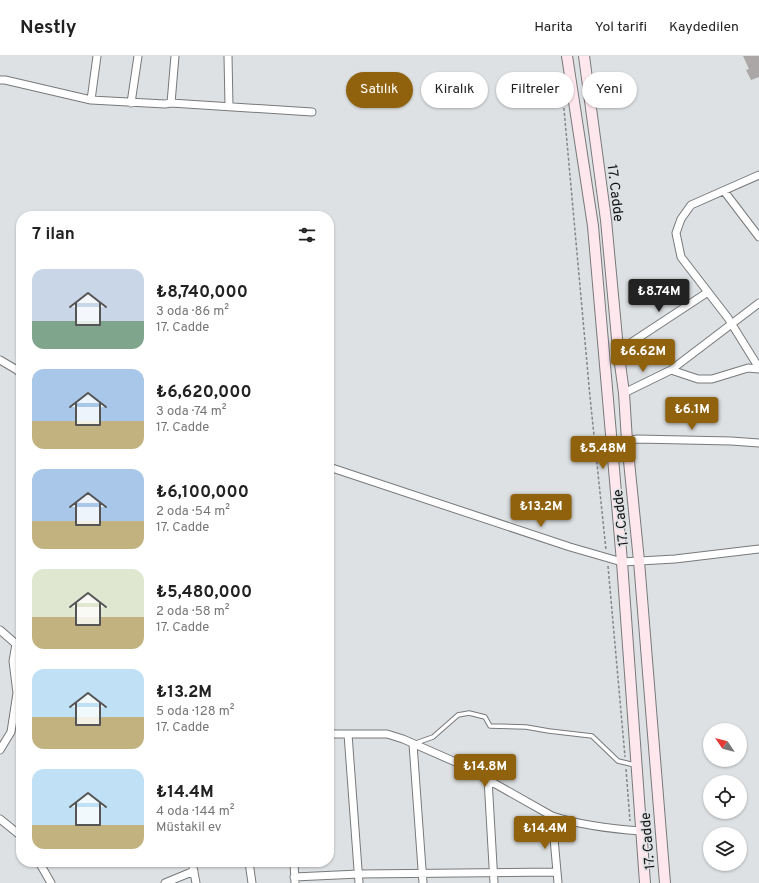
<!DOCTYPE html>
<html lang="tr">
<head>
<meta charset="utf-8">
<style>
	body { margin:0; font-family:Overpass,sans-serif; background:#f2f2f2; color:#222; height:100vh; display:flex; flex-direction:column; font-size:15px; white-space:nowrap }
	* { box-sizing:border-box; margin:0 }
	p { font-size:13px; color:#767676 }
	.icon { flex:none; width:22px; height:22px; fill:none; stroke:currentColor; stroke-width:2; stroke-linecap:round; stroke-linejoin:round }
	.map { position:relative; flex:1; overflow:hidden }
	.side { position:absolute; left:16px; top:155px; width:318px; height:656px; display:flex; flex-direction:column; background:#fff; border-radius:16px; box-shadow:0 1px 3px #0004 }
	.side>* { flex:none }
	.banner { position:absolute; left:346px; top:16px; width:353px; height:36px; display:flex; gap:8px }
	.needle { width:26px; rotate:305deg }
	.tools { position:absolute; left:703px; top:667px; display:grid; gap:8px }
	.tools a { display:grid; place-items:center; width:44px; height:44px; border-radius:50%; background:#fff; box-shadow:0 1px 3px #0004; font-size:20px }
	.price { position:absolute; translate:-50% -34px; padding:0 9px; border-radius:4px; background:#90620d; color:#fff; font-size:13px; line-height:26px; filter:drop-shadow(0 1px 2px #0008) }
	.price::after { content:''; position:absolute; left:50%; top:24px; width:12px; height:9px; margin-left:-6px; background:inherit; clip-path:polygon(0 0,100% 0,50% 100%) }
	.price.selected { background:#222; color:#fff }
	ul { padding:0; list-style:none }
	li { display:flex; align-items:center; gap:12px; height:100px; padding:0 16px }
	li span { display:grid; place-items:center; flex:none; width:112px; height:80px; border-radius:12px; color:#555 }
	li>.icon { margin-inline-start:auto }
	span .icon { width:48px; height:48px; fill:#fffc; stroke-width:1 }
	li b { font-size:17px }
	h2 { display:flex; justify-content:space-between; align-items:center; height:48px; padding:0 16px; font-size:17px }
	.chip { padding:0 14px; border-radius:18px; background:#fff; box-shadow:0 1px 3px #0004; font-size:14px; line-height:36px }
	.chip.selected { background:#90620d; color:#fff }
	header { display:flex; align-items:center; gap:24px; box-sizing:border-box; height:56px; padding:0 20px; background:#fff; border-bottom:1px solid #e0e0e0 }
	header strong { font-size:19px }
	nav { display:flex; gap:22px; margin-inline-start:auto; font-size:14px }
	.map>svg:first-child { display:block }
	.building { fill:#aba7a7 }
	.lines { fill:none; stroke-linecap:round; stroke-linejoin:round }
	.lane-casing { stroke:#77797b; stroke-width:5.5 }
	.street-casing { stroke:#77797b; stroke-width:9 }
	.secondary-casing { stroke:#77797b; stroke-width:12 }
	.path { stroke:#838586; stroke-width:1.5; stroke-dasharray:3 2; stroke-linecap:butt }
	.lane { stroke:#fff; stroke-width:3.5 }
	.street { stroke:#fff; stroke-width:7 }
	.secondary { stroke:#fee7ed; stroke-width:10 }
	.labels { text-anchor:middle; stroke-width:3; stroke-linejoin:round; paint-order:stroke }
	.street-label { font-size:14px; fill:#121213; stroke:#dee1e3 }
</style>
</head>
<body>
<header>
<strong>Nestly</strong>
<nav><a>Harita</a><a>Yol tarifi</a><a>Kaydedilen</a></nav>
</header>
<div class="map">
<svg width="759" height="827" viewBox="0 0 759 827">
	<rect width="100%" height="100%" fill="#dee1e3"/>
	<path class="building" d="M743,0H759V21L751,24L746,14L749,13Z"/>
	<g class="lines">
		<g class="lane-casing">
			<path id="lane" d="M416,687L433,681L458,659L469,657L485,661L490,670L526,671L549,675L592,680L618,705L635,709"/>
		</g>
		<g class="street-casing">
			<path id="street" d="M228,0L229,50
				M0,24H5L91,44L165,48L171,47L312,56
				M91,44L97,0
				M131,47L138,0
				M171,47L175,0
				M759,119L691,149L681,163L676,177L681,201L728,262L759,312
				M724,135L759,181
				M618,293L629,288L708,236
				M0,304L17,314L21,318
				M671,314L698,323H712L748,312L759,313
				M624,337L671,314L759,247
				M627,385L637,383L731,385L759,387
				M329,411L570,491L622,506L675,503L759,493
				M0,574L16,588
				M329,678H387L403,683L460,708L552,760C580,769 611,773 641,775
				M348,678L359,827
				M413,688L423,827
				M0,694L11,676L17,637L13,605L16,588L21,584
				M488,723L494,827
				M552,760L558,827
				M0,763L21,780
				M39,806L51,827
				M192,806L196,827
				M249,806L252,827
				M294,806L295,827
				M294,821L359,818L557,816
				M165,827L194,815"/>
		</g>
		<g class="secondary-casing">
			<path id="secondary" d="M567,0L593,170L622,506L645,827
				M584,0L606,164L618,293L624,337L627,385L639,505L665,827"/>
		</g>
		<path class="path" d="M563,42L590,341L606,494
			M608,510L625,701
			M626,713L630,765"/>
		<use href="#lane" class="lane"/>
		<use href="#street" class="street"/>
		<use href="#secondary" class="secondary"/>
	</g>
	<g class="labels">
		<g class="street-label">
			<text transform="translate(616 137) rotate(83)" y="5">17. Cadde</text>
			<text transform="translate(620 462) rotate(-96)" y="5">17. Cadde</text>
			<text transform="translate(647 785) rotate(-95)" y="5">17. Cadde</text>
		</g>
	</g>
</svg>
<div class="tools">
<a><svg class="needle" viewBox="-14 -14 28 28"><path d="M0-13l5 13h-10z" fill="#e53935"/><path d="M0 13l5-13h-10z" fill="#767676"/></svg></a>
<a><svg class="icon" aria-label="locate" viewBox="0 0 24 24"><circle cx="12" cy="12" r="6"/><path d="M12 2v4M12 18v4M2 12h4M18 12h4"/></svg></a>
<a><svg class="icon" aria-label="layers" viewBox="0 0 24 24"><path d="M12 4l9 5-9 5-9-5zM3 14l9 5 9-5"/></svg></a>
</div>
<b class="price selected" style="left:659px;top:257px">₺8.74M</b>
<b class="price" style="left:643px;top:317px">₺6.62M</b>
<b class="price" style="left:692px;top:375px">₺6.1M</b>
<b class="price" style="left:603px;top:414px">₺5.48M</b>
<b class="price" style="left:541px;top:472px">₺13.2M</b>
<b class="price" style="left:485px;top:732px">₺14.8M</b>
<b class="price" style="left:545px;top:794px">₺14.4M</b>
<div class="banner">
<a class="chip selected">Satılık</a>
<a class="chip">Kiralık</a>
<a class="chip">Filtreler</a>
<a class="chip">Yeni</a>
</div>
<section class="side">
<h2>7 ilan<svg class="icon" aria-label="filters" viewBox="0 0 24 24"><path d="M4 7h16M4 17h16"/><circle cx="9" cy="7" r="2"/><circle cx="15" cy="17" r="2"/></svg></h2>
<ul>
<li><span style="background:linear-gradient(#c9d6e8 65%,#7fa58c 0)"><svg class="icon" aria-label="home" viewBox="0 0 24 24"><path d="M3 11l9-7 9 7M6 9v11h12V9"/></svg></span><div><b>₺8,740,000</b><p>3 oda · 86 m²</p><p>17. Cadde</p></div></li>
<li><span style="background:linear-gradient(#a9c7e8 65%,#c2b280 0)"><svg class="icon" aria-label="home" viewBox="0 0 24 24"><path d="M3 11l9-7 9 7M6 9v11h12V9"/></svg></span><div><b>₺6,620,000</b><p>3 oda · 74 m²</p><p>17. Cadde</p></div></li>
<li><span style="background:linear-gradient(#a9c7e8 65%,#c2b280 0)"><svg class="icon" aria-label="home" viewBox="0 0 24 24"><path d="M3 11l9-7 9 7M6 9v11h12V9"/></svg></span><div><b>₺6,100,000</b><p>2 oda · 54 m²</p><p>17. Cadde</p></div></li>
<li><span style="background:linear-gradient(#dfe7d0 60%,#c2b280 0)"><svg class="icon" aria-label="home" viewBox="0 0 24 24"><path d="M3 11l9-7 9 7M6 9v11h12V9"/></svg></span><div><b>₺5,480,000</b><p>2 oda · 58 m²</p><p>17. Cadde</p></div></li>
<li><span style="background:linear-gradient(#bfe0f5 60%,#c2b280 0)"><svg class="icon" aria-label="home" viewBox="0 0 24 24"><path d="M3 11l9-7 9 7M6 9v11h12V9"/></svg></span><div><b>₺13.2M</b><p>5 oda · 128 m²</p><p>17. Cadde</p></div></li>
<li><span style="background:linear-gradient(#bfe0f5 70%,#c2b280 0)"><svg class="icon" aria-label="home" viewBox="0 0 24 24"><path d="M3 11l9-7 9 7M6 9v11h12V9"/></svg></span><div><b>₺14.4M</b><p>4 oda · 144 m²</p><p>Müstakil ev</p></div></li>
</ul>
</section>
</div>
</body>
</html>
